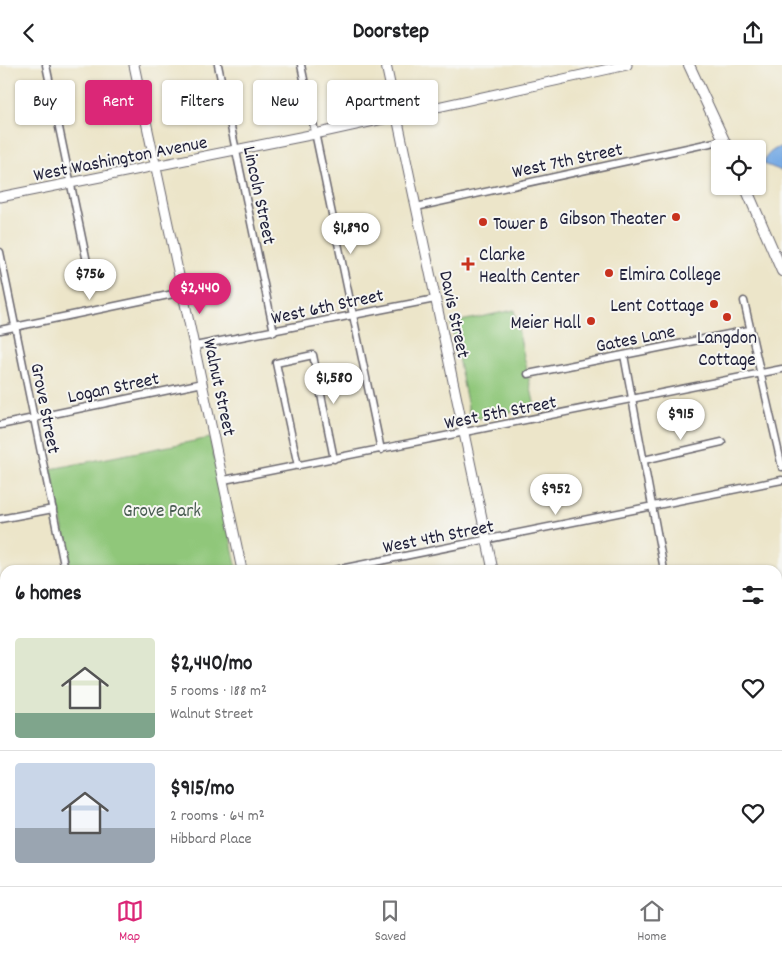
<!DOCTYPE html>
<html lang="en">
<head>
<meta charset="utf-8">
<style>
	body { margin:0; font-family:Dekko,sans-serif; background:#f6f6f6; color:#202124; height:100vh; display:flex; flex-direction:column; font-size:19px; white-space:nowrap }
	* { box-sizing:border-box; margin:0 }
	p { font-size:16px; color:#757577 }
	.icon { flex:none; width:28px; height:28px; fill:none; stroke:currentColor; stroke-width:2; stroke-linecap:round; stroke-linejoin:round }
	.map { position:relative; flex:1; overflow:hidden }
	.drawer { position:absolute; left:0px; top:500px; width:782px; height:321px; display:flex; flex-direction:column; background:#fff; border-radius:15px 15px 0 0; box-shadow:0 1px 4px #0004 }
	.drawer>* { flex:none }
	.banner { position:absolute; left:15px; top:15px; width:500px; height:45px; display:flex; gap:10px }
	.controls { position:absolute; left:711px; top:75px; display:grid; gap:10px }
	.controls a { display:grid; place-items:center; width:55px; height:55px; border-radius:5px; background:#fff; box-shadow:0 1px 4px #0004; font-size:25px }
	.price { position:absolute; translate:-50% -42px; padding:0 11px; border-radius:18px; background:#fff; color:#222; font-size:16px; line-height:32px; filter:drop-shadow(0 1px 2px #0008) }
	.price::after { content:''; position:absolute; left:50%; top:30px; width:15px; height:11px; margin-left:-8px; background:inherit; clip-path:polygon(0 0,100% 0,50% 100%) }
	.price.on { background:#db2777; color:#fff }
	ul { padding:0; list-style:none }
	li { display:flex; align-items:center; gap:15px; height:125px; padding:0 15px }
	li+li { border-top:1px solid #e0e0e0 }
	li span { display:grid; place-items:center; flex:none; width:140px; height:100px; border-radius:5px; color:#555 }
	li>.icon { margin-inline-start:auto }
	span .icon { width:60px; height:60px; fill:#fffc; stroke-width:1 }
	li b { font-size:21px }
	h2 { display:flex; justify-content:space-between; align-items:center; height:60px; padding:0 15px; font-size:21px }
	.chip { padding:0 18px; border-radius:5px; background:#fff; box-shadow:0 1px 4px #0004; font-size:18px; line-height:45px }
	.chip.on { background:#db2777; color:#fff }
	header { display:flex; justify-content:space-between; align-items:center; height:65px; padding:0 15px; background:#fff; font-size:22px; font-weight:800 }
	.tab-bar { display:flex; justify-content:space-around; align-items:center; height:70px; border-top:1px solid #e0e0e0; background:#fff; font-size:14px; color:#757577 }
	.tab-bar a { display:grid; justify-items:center; gap:2px }
	.tab-bar .on { color:#db2777 }
	.map>svg:first-child { display:block }
	.green { fill:#90c77a; stroke:#59745a }
	.water { fill:#78abe4; stroke:#4d6690 }
	.lines { fill:none; stroke-linecap:round; stroke-linejoin:round }
	.street-casing { stroke:#69666d; stroke-width:9 }
	.secondary-casing { stroke:#69666d; stroke-width:11 }
	.primary-casing { stroke:#69666d; stroke-width:12 }
	.street { stroke:#fff; stroke-width:6 }
	.secondary { stroke:#fff; stroke-width:9 }
	.primary { stroke:#fff; stroke-width:10 }
	.poi-dot { fill:#c8321e; stroke:#f6f6f2; stroke-width:2 }
	.labels { text-anchor:middle; stroke-width:4; stroke-linejoin:round; paint-order:stroke }
	.street-label { font-size:19px; fill:#22223b; stroke:#f6f6f2 }
	.poi-label { font-size:19px; fill:#22223b; stroke:#f6f6f2; text-anchor:end }
	.park-label { font-size:19px; fill:#485c51; stroke:#f6f6f2 }
</style>
</head>
<body>
<header><svg class="icon" aria-label="back" viewBox="0 0 24 24"><path d="M15 5l-7 7 7 7"/></svg>Doorstep<svg class="icon" aria-label="share" viewBox="0 0 24 24"><path d="M12 15V3M7 8l5-5 5 5M5 13v7h14v-7"/></svg></header>
<div class="map">
<svg width="782" height="821" viewBox="0 0 782 821">
	<rect width="100%" height="100%" fill="#f6f6f2"/>
	<filter id="ink" filterUnits="userSpaceOnUse"><feTurbulence type="fractalNoise" baseFrequency=".02" numOctaves="2"/><feDisplacementMap in="SourceGraphic" scale="10" xChannelSelector="R" yChannelSelector="G"/><feConvolveMatrix kernelMatrix="1 2 1 2 8 2 1 2 1" color-interpolation-filters="sRGB"/></filter>
	<filter id="wash" filterUnits="userSpaceOnUse"><feTurbulence type="fractalNoise" baseFrequency=".0096" numOctaves="4" result="noise"/><feDisplacementMap in="SourceGraphic" scale="20" xChannelSelector="R" yChannelSelector="G"/><feGaussianBlur stdDeviation="1.12" result="paint"/><feColorMatrix in="noise" values="0 0 0 0 0 0 0 0 0 0 0 0 0 0 0 0 0 1.4 0 .05"/><feComposite in="paint" operator="in"/></filter>
	<g filter="url(#wash)">
		<rect width="100%" height="100%" fill="#ece5c9"/>
		<path class="green" d="M514,245L535,342L475,354L470,352L451,258Z
			M210,373L237,505H71L51,404Z
			M782,629V745L778,746V630Z"/>
		<path class="water" d="M782,81V106L764,99C764,90 774,84 782,81Z"/>
	</g>
	<g filter="url(#ink)">
		<g class="lines">
			<g class="street-casing">
				<path id="street" d="M46,0L87,197
					M218,0L274,267
					M301,0L381,385
					M416,142L724,75
					M0,187L65,505
					M744,236L782,402
					M0,265L183,227
					M195,281L435,234
					M624,290L664,505
					M528,309L749,265
					M0,360L203,318
					M644,395L722,377
					M298,401L276,298L313,290L334,394
					M224,415L782,304
					M0,454L53,444
					M335,505L782,415
					M778,519L782,518
					M0,571L5,570
					M778,623L782,622
					M0,667L5,691
					M778,753L782,752
					M0,775L5,774
					M31,816L32,821
					M130,816L131,821
					M728,816L729,821
					M429,821L453,816"/>
			</g>
			<g class="secondary-casing">
				<path id="secondary" d="M134,0L242,505
					M386,0L493,505
					M0,132L315,69L627,0
					M308,816L309,821
					M560,816L561,821"/>
			</g>
			<g class="primary-casing">
				<path id="primary" d="M689,0L728,84
					M745,121L782,206"/>
			</g>
			<use href="#street" class="street"/>
			<use href="#secondary" class="secondary"/>
			<use href="#primary" class="primary"/>
		</g>
	</g>
	<g class="poi-dot">
		<circle cx="676" cy="152" r="5"/>
		<circle cx="483" cy="157" r="5"/>
		<path d="M465.5 191.5h5v5h5v5h-5v5h-5v-5h-5v-5h5z"/>
		<circle cx="609" cy="208" r="5"/>
		<circle cx="714" cy="239" r="5"/>
		<circle cx="727" cy="252" r="5"/>
		<circle cx="591" cy="256" r="5"/>
	</g>
	<g class="labels">
		<g class="street-label">
			<text transform="translate(120 92) rotate(-11)" y="7">West Washington Avenue</text>
			<text transform="translate(567 94) rotate(-12)" y="7">West 7th Street</text>
			<text transform="translate(261 130) rotate(78)" y="7">Lincoln Street</text>
			<text transform="translate(327 240) rotate(-12)" y="7">West 6th Street</text>
			<text transform="translate(456 249) rotate(78)" y="7">Davis Street</text>
			<text transform="translate(635 272) rotate(-11)" y="7">Gates Lane</text>
			<text transform="translate(113 321) rotate(-12)" y="7">Logan Street</text>
			<text transform="translate(221 322) rotate(78)" y="7">Walnut Street</text>
			<text transform="translate(47 343) rotate(79)" y="7">Grove Street</text>
			<text transform="translate(500 346) rotate(-11)" y="7">West 5th Street</text>
			<text transform="translate(438 470) rotate(-11)" y="7">West 4th Street</text>
		</g>
		<g class="poi-label">
			<text x="666" y="159">Gibson Theater</text>
			<text x="493" y="164" text-anchor="start">Tower B</text>
			<text x="479" y="195" text-anchor="start">Clarke<tspan x="479" dy="22">Health Center</tspan></text>
			<text x="619" y="215" text-anchor="start">Elmira College</text>
			<text x="704" y="246">Lent Cottage</text>
			<text x="581" y="263">Meier Hall</text>
			<text x="727" y="278" text-anchor="middle">Langdon<tspan x="727" dy="22">Cottage</tspan></text>
		</g>
		<g class="park-label">
			<text x="162" y="451">Grove Park</text>
		</g>
	</g>
</svg>
<div class="controls">
<a><svg class="icon" aria-label="locate" viewBox="0 0 24 24"><circle cx="12" cy="12" r="6"/><path d="M12 2v4M12 18v4M2 12h4M18 12h4"/></svg></a>
</div>
<b class="price" style="left:351px;top:190px">$1,890</b>
<b class="price" style="left:90px;top:236px">$756</b>
<b class="price on" style="left:200px;top:250px">$2,440</b>
<b class="price" style="left:334px;top:340px">$1,580</b>
<b class="price" style="left:681px;top:376px">$915</b>
<b class="price" style="left:556px;top:451px">$952</b>
<div class="banner">
<a class="chip">Buy</a>
<a class="chip on">Rent</a>
<a class="chip">Filters</a>
<a class="chip">New</a>
<a class="chip">Apartment</a>
</div>
<section class="drawer">
<h2>6 homes<svg class="icon" aria-label="filters" viewBox="0 0 24 24"><path d="M4 7h16M4 17h16"/><circle cx="9" cy="7" r="2"/><circle cx="15" cy="17" r="2"/></svg></h2>
<ul>
<li><span style="background:linear-gradient(#dfe7d0 75%,#7fa58c 0)"><svg class="icon" aria-label="home" viewBox="0 0 24 24"><path d="M3 11l9-7 9 7M6 9v11h12V9"/></svg></span><div><b>$2,440/mo</b><p>5 rooms · 188 m²</p><p>Walnut Street</p></div><svg class="icon" aria-label="heart" viewBox="0 0 24 24"><path d="M12 20l-8-8c-3-5 5-10 8-4 3-6 11-1 8 4z"/></svg></li>
<li><span style="background:linear-gradient(#c9d6e8 65%,#9aa5b1 0)"><svg class="icon" aria-label="home" viewBox="0 0 24 24"><path d="M3 11l9-7 9 7M6 9v11h12V9"/></svg></span><div><b>$915/mo</b><p>2 rooms · 64 m²</p><p>Hibbard Place</p></div><svg class="icon" aria-label="heart" viewBox="0 0 24 24"><path d="M12 20l-8-8c-3-5 5-10 8-4 3-6 11-1 8 4z"/></svg></li>
</ul>
</section>
</div>
<nav class="tab-bar">
<a class="on"><svg class="icon" aria-label="map" viewBox="0 0 24 24"><path d="M3 6l6-2 6 2 6-2v14l-6 2-6-2-6 2zM9 4v14M15 6v14"/></svg>Map</a>
<a><svg class="icon" aria-label="saved" viewBox="0 0 24 24"><path d="M7 4h10v16l-5-4-5 4z"/></svg>Saved</a>
<a><svg class="icon" aria-label="home" viewBox="0 0 24 24"><path d="M3 11l9-7 9 7M6 9v11h12V9"/></svg>Home</a>
</nav>
</body>
</html>
